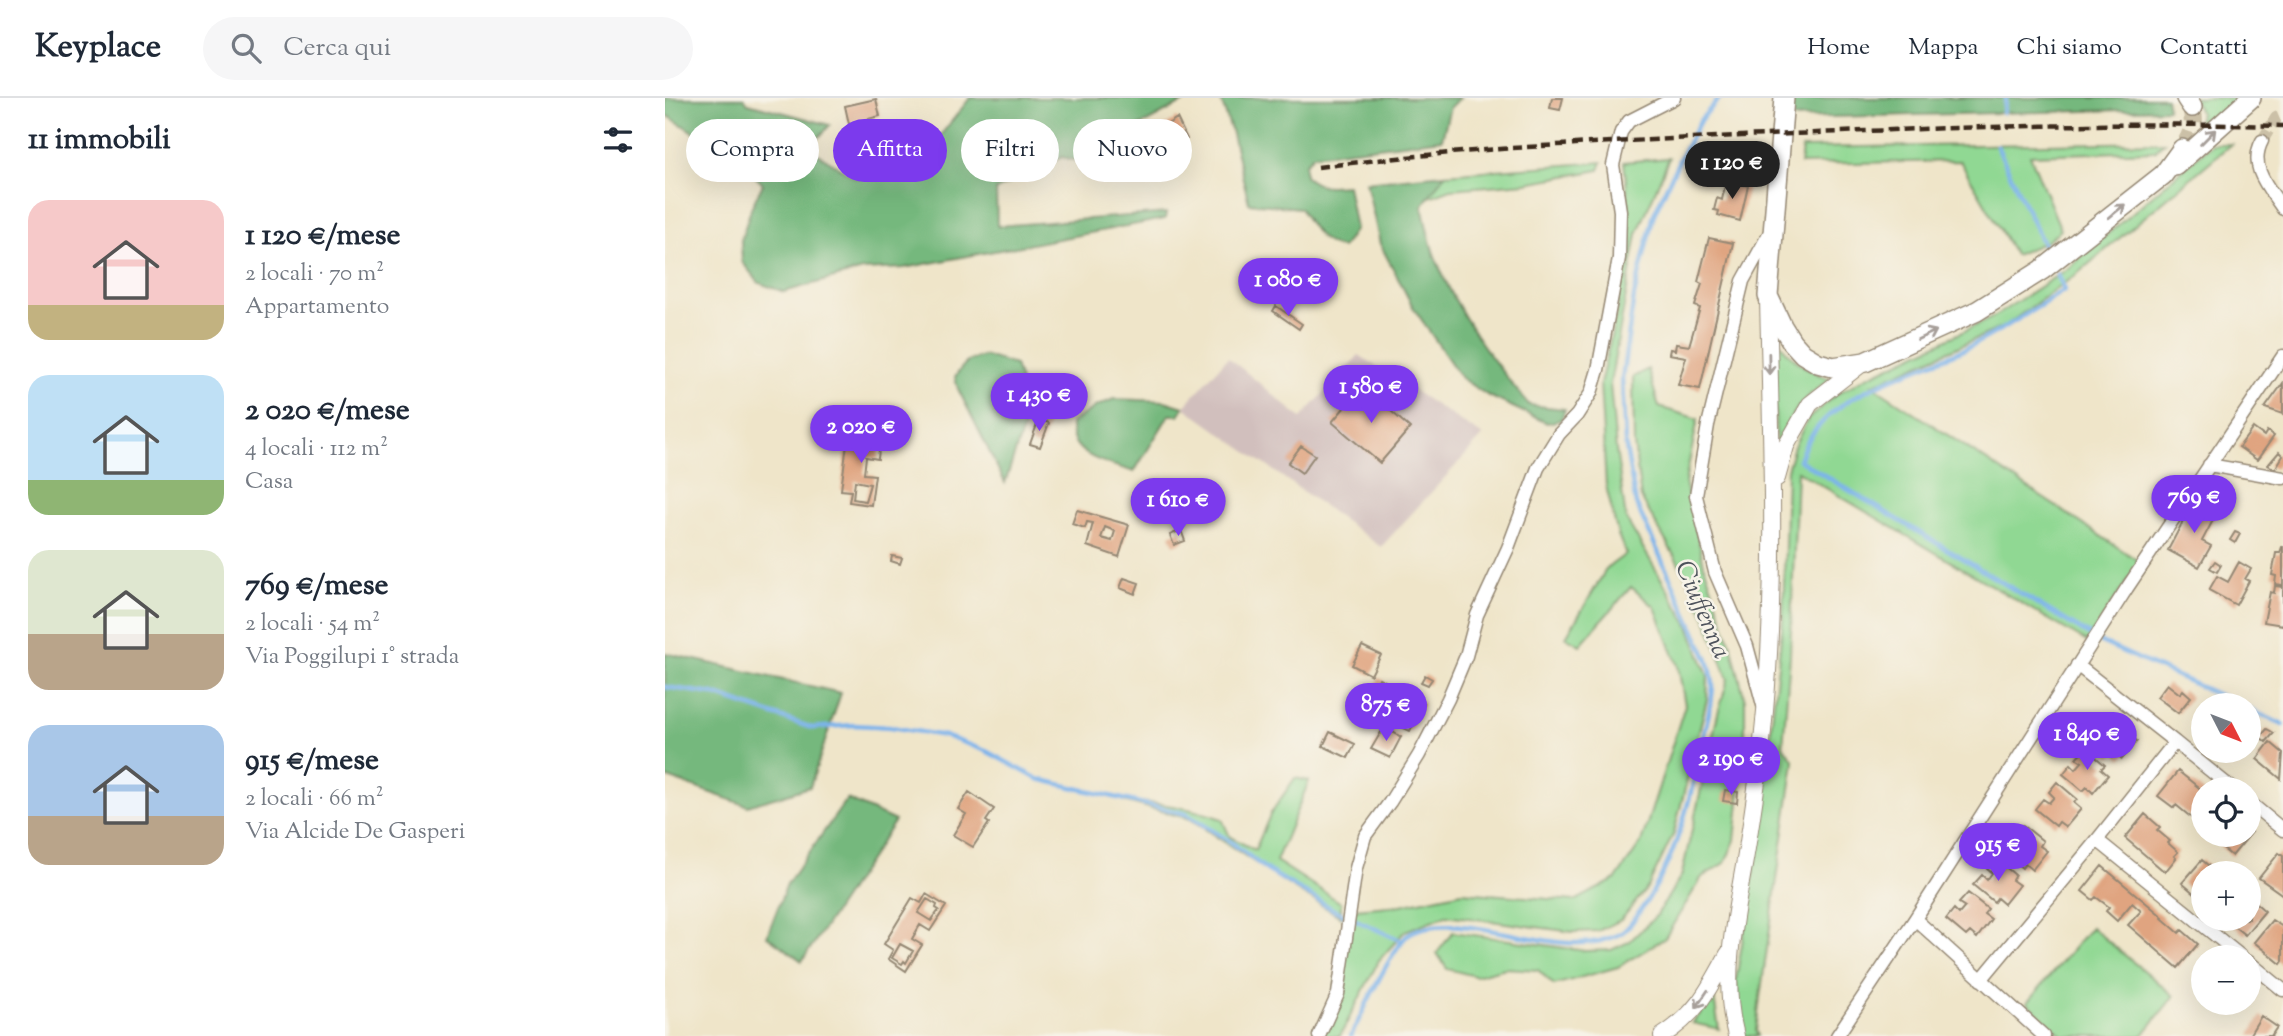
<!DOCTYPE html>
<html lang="it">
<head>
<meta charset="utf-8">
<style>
	body { margin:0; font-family:"Sorts Mill Goudy",serif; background:#f6f6f7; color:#1f2937; height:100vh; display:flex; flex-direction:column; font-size:26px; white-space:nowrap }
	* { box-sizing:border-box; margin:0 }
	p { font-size:23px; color:#747a83 }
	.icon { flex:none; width:38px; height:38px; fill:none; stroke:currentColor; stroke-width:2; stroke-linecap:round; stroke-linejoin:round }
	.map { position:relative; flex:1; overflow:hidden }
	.details { display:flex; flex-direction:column; background:#fff; width:665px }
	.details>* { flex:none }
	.guide { position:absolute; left:21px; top:21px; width:665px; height:63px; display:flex; gap:14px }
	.needle { width:46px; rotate:132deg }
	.buttons { position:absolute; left:1526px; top:595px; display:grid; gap:14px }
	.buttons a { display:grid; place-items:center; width:70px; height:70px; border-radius:50%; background:#fff; box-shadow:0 7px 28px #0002; font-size:35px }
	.price { position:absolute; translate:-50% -60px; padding:0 16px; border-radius:24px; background:#7c3aed; color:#fff; font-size:23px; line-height:46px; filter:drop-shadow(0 2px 4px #0008) }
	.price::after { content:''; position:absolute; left:50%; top:42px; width:21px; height:16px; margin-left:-10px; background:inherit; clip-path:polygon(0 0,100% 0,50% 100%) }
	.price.current { background:#222; color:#fff }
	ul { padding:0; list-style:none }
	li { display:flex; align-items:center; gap:21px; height:175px; padding:0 28px }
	li span { display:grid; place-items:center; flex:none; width:196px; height:140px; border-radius:21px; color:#555 }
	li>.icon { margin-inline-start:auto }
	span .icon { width:84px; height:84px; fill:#fffc; stroke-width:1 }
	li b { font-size:30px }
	h2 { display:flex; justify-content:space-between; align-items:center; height:84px; padding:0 28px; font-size:30px }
	.tag { padding:0 24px; border-radius:32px; background:#fff; box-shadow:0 7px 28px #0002; font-size:24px; line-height:63px }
	.tag.current { background:#7c3aed; color:#fff }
	header { display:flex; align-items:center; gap:42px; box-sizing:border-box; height:98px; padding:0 35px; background:#fff; border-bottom:2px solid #e0e1e3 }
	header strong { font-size:33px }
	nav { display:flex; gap:38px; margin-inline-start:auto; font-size:24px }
	.search { width:490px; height:63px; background:#f6f6f7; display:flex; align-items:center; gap:18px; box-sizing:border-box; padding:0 24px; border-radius:38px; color:#747a83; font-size:26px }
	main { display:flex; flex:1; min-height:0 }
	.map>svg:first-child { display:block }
	.industrial { fill:#d1bfbd }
	.green { fill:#90d893; stroke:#668158; stroke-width:2 }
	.forest { fill:#74b87d; stroke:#58714e; stroke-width:2 }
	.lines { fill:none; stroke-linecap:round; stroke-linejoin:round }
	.stream { stroke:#7cb3eb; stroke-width:4.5 }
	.building { fill:#e0a480; fill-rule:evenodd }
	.minor-tunnel { stroke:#cbc0a7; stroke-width:12; stroke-dasharray:12 6; stroke-linecap:butt }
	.primary-tunnel { stroke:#cbc0a7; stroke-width:19; stroke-dasharray:19 10; stroke-linecap:butt }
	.minor-casing { stroke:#958874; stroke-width:15 }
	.secondary-casing { stroke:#958874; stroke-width:18 }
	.primary-casing { stroke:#958874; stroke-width:22 }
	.minor { stroke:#fff; stroke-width:12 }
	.secondary { stroke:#fff; stroke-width:16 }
	.primary { stroke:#fff; stroke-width:19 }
	.rail { stroke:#3b2a1e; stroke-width:4.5; stroke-dasharray:10 5; stroke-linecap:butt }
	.oneway { stroke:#a79f9a }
	.labels { text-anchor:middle; stroke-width:5; stroke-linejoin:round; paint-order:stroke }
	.water-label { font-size:26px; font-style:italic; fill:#4e535c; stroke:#f7f3e8 }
</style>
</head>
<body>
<header>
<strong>Keyplace</strong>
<div class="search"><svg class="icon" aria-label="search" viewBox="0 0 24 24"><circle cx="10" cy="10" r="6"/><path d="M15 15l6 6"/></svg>Cerca qui</div>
<nav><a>Home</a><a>Mappa</a><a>Chi siamo</a><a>Contatti</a></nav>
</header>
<main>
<section class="details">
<h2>11 immobili<svg class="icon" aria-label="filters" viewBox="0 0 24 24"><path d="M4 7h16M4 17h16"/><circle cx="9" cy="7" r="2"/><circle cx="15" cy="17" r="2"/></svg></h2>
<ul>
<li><span style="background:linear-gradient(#f6c9c9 75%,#c2b280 0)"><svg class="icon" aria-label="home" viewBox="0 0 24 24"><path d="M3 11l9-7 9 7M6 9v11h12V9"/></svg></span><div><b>1 120 €/mese</b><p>2 locali · 70 m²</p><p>Appartamento</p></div></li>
<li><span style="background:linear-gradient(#bfe0f5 75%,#8fb573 0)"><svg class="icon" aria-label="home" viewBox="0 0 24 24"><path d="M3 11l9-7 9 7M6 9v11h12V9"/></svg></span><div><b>2 020 €/mese</b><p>4 locali · 112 m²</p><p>Casa</p></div></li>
<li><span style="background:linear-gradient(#dfe7d0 60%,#b9a48a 0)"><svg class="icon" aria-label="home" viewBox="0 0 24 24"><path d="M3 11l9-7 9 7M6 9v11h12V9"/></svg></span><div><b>769 €/mese</b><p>2 locali · 54 m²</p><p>Via Poggilupi 1° strada</p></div></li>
<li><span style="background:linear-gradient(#a9c7e8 65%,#b9a48a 0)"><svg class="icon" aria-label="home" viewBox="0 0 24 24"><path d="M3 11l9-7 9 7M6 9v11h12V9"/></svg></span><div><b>915 €/mese</b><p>2 locali · 66 m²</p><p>Via Alcide De Gasperi</p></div></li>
</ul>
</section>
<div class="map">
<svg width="1618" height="938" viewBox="0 0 1618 938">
	<rect width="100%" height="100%" fill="#f7f3e8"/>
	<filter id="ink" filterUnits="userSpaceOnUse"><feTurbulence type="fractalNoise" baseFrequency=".0143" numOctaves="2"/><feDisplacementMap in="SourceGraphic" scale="14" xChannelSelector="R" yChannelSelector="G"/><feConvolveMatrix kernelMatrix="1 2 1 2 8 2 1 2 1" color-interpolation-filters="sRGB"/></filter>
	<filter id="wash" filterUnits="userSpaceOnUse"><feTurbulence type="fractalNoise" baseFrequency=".00686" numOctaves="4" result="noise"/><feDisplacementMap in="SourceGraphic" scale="28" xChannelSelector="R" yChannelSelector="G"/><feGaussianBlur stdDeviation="1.57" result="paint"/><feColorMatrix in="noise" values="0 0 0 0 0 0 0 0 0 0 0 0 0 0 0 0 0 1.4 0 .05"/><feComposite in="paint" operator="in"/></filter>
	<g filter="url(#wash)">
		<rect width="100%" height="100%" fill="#efe5c9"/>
		<path class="industrial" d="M694,257L818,338L716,449L519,309L563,259L636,320Z"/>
		<path class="green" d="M1528,0H1574L1530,40L1535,14Z
			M1499,44L1490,53L1365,57L1396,132L1381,144L1350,157L1295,63L1135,66L1137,50Z
			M1547,46H1566L1412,176L1340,228L1207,287L1475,464L1422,544L1132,373L1125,558L1118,648L1129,663L1095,899L1091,933L1093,938H1077L1071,882L1094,742L1118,521L1122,372L1129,348L1143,321L1170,297L1200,280L1327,220L1402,171Z
			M1004,60L972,136L945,286L951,352L961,421L1024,528L1043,578L1042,601L1009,735L983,789L956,822L933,833L908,834L781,817L740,833L714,862L675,938H658L690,811L736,807L797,794L910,803L951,781L976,745L1020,607L1013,568L990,509L966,489L915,547L901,539L942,470L961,456L953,437L941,388L935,286L953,209L964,110L959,64Z
			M937,64L934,72L861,85L786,91L762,100L780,76Z
			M1108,236C1123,258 1139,272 1165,281C1134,303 1126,316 1111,349Z
			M983,271L994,309L1033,321L1020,384L1039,467L1067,550L1080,602V646L1070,742L1060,765L1037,779L1000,840L953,869L889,887L873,872L840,870L810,878L782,871L772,855L788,834L921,853L946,852L964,844L992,817L1017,776L1053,615L1063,581L1041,520L1026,487L976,400L969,346L968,279Z
			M630,680L644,683L611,763L676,805V819L619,784L525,721L459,703C494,705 524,709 557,721L565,739L590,752L606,715Z
			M1426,829L1509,898L1477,938H1398L1362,905Z
			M1049,900L1054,931L1027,925Z"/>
		<path class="forest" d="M0,0H79L83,5L165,27L144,50L191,80L252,67L305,0H526L439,47L446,57L432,67L397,59L331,92L332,128L501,115L500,121L239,170L198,172L119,194L94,185L77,164L76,142L87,108L98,86L75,64L0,16Z
			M555,0H795L785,9L777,41L648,57L640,66V78C654,91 664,88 682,87L690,131L677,150C656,147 645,127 635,110L584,105L566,32Z
			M1126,0H1501L1503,11L1123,20Z
			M780,76L757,108C761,125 764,144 771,161C792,215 827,263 864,307L900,311L896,322L882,325L822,297L796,280L748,209L715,146L701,84Z
			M321,258L350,267L364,313L340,385L293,291L290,279C299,265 304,260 321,258Z
			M449,301L500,303L519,309L514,317H504L469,374C444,365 403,360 406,325L430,309Z
			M0,555L176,595L145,689L83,708L0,679Z
			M182,701L230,723L137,863L102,838L122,786Z"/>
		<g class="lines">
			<path class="stream" d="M1338,15L1341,0
				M1332,48L1380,150
				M1392,176L1399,192C1367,213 1336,233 1302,250C1244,278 1157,293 1134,362L1436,544L1576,607
				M0,589L48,596L147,630L189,627L226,629L280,638L321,653L373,681L521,716L566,744L602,772L669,812L737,843
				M1584,611L1618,627
				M686,938C696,918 730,842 747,834C794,811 878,855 935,843C941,841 954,838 959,833C965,828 971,819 975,813C1012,763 1026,699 1038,640C1042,623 1047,605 1048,588C1048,579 1045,570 1043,562L971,406L960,344L957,281L969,198L989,116L1016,58L1036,21L1055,0"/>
		</g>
		<g id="blocks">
			<path class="building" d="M887,0H898L895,12L885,10Z
				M211,1L215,18L184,26L180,8Z
				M512,20L522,41L500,53L501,56L478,69L465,51Z
				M1050,68L1043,85L1036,81L1042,71Z
				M1061,83L1083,88L1075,123L1053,117L1054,113L1049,112L1052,100L1057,102Z
				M1044,140L1068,145L1035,291L1013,287L1021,259L1004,256L1005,251L1010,252L1011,246L1024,248L1035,210L1030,208L1037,186L1033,184Z
				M611,208L637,226L634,231L608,213Z
				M1618,285V316L1600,310Z
				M698,288L745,330L715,365L667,324Z
				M374,321L384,325L375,349L365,346Z
				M194,329L216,331L213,361L201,359L199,376L210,377L206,407L184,404L186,393L176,392L183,338L193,339ZM197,333L209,334V337L212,338L210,351L195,349ZM190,383L205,386L200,403L188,401Z
				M1588,330L1599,338L1602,333L1609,338L1592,362L1574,349Z
				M636,348L650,357L637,375L623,365Z
				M1614,354L1618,358L1610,371L1603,367Z
				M1542,402L1555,409L1537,443L1546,448L1534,469L1503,452L1524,412L1534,417Z
				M412,412L464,427L454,459L422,448L428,425L422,424L420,430L407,426ZM440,429L450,433L447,443L436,440Z
				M516,432L520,443L509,447L505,437Z
				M1570,434L1575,436L1570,445L1565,442Z
				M1617,449H1618V487L1610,486L1611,478L1607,477L1611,455H1615Z
				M227,458L237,460L235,466L226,463Z
				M1550,463L1556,467L1552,474L1545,470Z
				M1574,464L1586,471L1580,481L1584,483L1571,507L1544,492L1552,478L1563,484Z
				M459,480L474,485L470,496L455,490Z
				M1610,488L1618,489V527L1599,524L1605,494L1609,495Z
				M697,548L716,557L706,577L687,567Z
				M760,577L767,581L763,587L756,584Z
				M714,580L720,583L716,594L709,591Z
				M1502,586L1515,596L1518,592L1526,599L1513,615L1492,599Z
				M737,594L759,605L745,633L723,623Z
				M1448,616L1468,633L1465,637L1472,643L1457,661L1450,655L1447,659L1426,642L1434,632L1439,637L1445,630L1440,626Z
				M719,629L736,639L725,660L706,651Z
				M1602,631L1609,635L1601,644L1595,639Z
				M665,634L690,646L683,660L658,648Z
				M1605,644L1618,655L1616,681L1592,661Z
				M1420,650L1440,667L1436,671L1443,677L1428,695L1422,689L1418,693L1398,676L1406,666L1411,671L1417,664L1411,660Z
				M1513,673L1538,693V722L1534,726L1511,707L1509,710L1493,698Z
				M1392,684L1412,701L1409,705L1416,711L1401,729L1394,724L1391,728L1370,711L1378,701L1384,705L1389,699L1384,694Z
				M1060,692L1073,694L1072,705L1058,703Z
				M304,694L329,711L321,723L324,725L308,749L288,737L301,716L293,711Z
				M1480,716L1495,729L1492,732L1505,743L1503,745L1513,754L1509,758L1511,760L1500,774L1460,740Z
				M1358,727L1378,743L1375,748L1382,753L1367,772L1360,766L1357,770L1336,753L1345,743L1350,748L1355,741L1350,737Z
				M1584,731L1587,734L1567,758L1547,742L1551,737H1584Z
				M1614,755L1618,758V797L1594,780Z
				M1330,760L1350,777L1347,782L1354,787L1339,806L1332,800L1329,804L1308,787L1317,777L1322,782L1327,775L1322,771Z
				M1537,762L1551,774L1538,775V803L1517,785Z
				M1437,768L1498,819L1497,820L1514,835L1517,832L1533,846L1513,870L1463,827L1476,813L1467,805L1452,823L1441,813L1444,809L1431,799L1428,802L1417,793Z
				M1303,795L1323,811L1319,816L1326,821L1312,840L1305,834L1301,838L1281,821L1289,811L1294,816L1300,809L1294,805Z
				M261,796L281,808L265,833L255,827L247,841L257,847L241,873L223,861L228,852L219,846L247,800L256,805ZM262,801L272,807L271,810L274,812L266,823L253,815ZM235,846L248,853L241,865L239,863L237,866L227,860Z
				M1584,799L1600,813L1580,837L1560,821H1584Z
				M1607,822L1618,829V863L1616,866L1589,844Z
				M1596,918L1612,929L1606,938H1589L1585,936Z"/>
		</g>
	</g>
	<g filter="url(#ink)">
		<use href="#blocks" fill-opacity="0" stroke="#958874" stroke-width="2"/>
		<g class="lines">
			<path class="minor-tunnel" d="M1597,43L1611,20L1618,17"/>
			<path class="primary-tunnel" d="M1517,51C1528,37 1530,27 1527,9"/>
			<g class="minor-casing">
				<path id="minor" d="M1597,43C1583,69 1604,90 1618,111
					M1544,367L1618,380
					M1412,567L1510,644
					M1098,607L1082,548L1050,474L1031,398L1043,327L1078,183L1105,134
					M1584,704L1618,732
					M1432,742L1577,859
					M1250,821L1379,938
					M1584,864L1618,892
					M1316,882L1432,742L1510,644L1568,691
					M654,938L673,896L691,770L700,738L725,704L754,657L783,601L801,558L812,517L843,450L873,370L894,336L912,317L926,295L933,272L954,160L955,113L948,67L956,34L964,23L1009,0
					M1172,938L1250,821L1462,490L1618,258"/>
			</g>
			<g class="secondary-casing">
				<path id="secondary" d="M1112,380L1121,348L1145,306L1198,265
					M997,938C1032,916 1044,891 1063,856
					M1071,938C1054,873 1073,809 1083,744C1090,701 1096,657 1100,613C1112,476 1106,338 1103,200"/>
			</g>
			<g class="primary-casing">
				<path id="primary" d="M1119,0L1103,198L1117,228L1127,244L1138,256L1153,265L1168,269L1200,264L1312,213L1377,172L1498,77L1517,51
					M1521,0L1527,9
					M1510,68L1586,0"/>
			</g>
			<use href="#minor" class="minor"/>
			<use href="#secondary" class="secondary"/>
			<use href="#primary" class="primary"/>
			<path class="rail" d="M653,69C810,49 969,42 1127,36C1291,29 1454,24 1618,28"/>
		</g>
		<defs><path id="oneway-shaft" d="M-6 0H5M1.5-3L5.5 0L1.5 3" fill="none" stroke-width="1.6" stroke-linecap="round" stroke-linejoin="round" transform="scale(1.75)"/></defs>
		<g class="oneway">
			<use href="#oneway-shaft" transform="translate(1543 39) rotate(-45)"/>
			<use href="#oneway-shaft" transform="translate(1452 113) rotate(-40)"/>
			<use href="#oneway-shaft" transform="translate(1262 237) rotate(-25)"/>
			<use href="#oneway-shaft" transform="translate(1104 266) rotate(89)"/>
			<use href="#oneway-shaft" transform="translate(1037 901) rotate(124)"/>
		</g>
	</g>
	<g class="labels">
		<g class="water-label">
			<text transform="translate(1039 511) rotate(67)" y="9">Ciuffenna</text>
		</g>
	</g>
</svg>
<div class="buttons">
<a><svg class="needle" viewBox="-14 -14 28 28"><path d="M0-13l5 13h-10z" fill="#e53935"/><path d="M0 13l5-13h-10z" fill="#747a83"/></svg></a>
<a><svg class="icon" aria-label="locate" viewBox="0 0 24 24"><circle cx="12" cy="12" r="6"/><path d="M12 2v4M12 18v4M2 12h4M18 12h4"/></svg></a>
<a>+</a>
<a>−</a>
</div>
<b class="price current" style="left:1067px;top:103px">1 120 €</b>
<b class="price" style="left:623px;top:220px">1 080 €</b>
<b class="price" style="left:706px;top:327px">1 580 €</b>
<b class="price" style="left:374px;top:335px">1 430 €</b>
<b class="price" style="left:196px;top:367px">2 020 €</b>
<b class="price" style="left:1529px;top:437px">769 €</b>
<b class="price" style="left:513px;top:440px">1 610 €</b>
<b class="price" style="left:721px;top:645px">875 €</b>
<b class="price" style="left:1422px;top:674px">1 840 €</b>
<b class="price" style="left:1066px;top:699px">2 190 €</b>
<b class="price" style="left:1333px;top:785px">915 €</b>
<div class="guide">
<a class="tag">Compra</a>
<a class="tag current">Affitta</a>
<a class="tag">Filtri</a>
<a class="tag">Nuovo</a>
</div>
</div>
</main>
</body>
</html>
